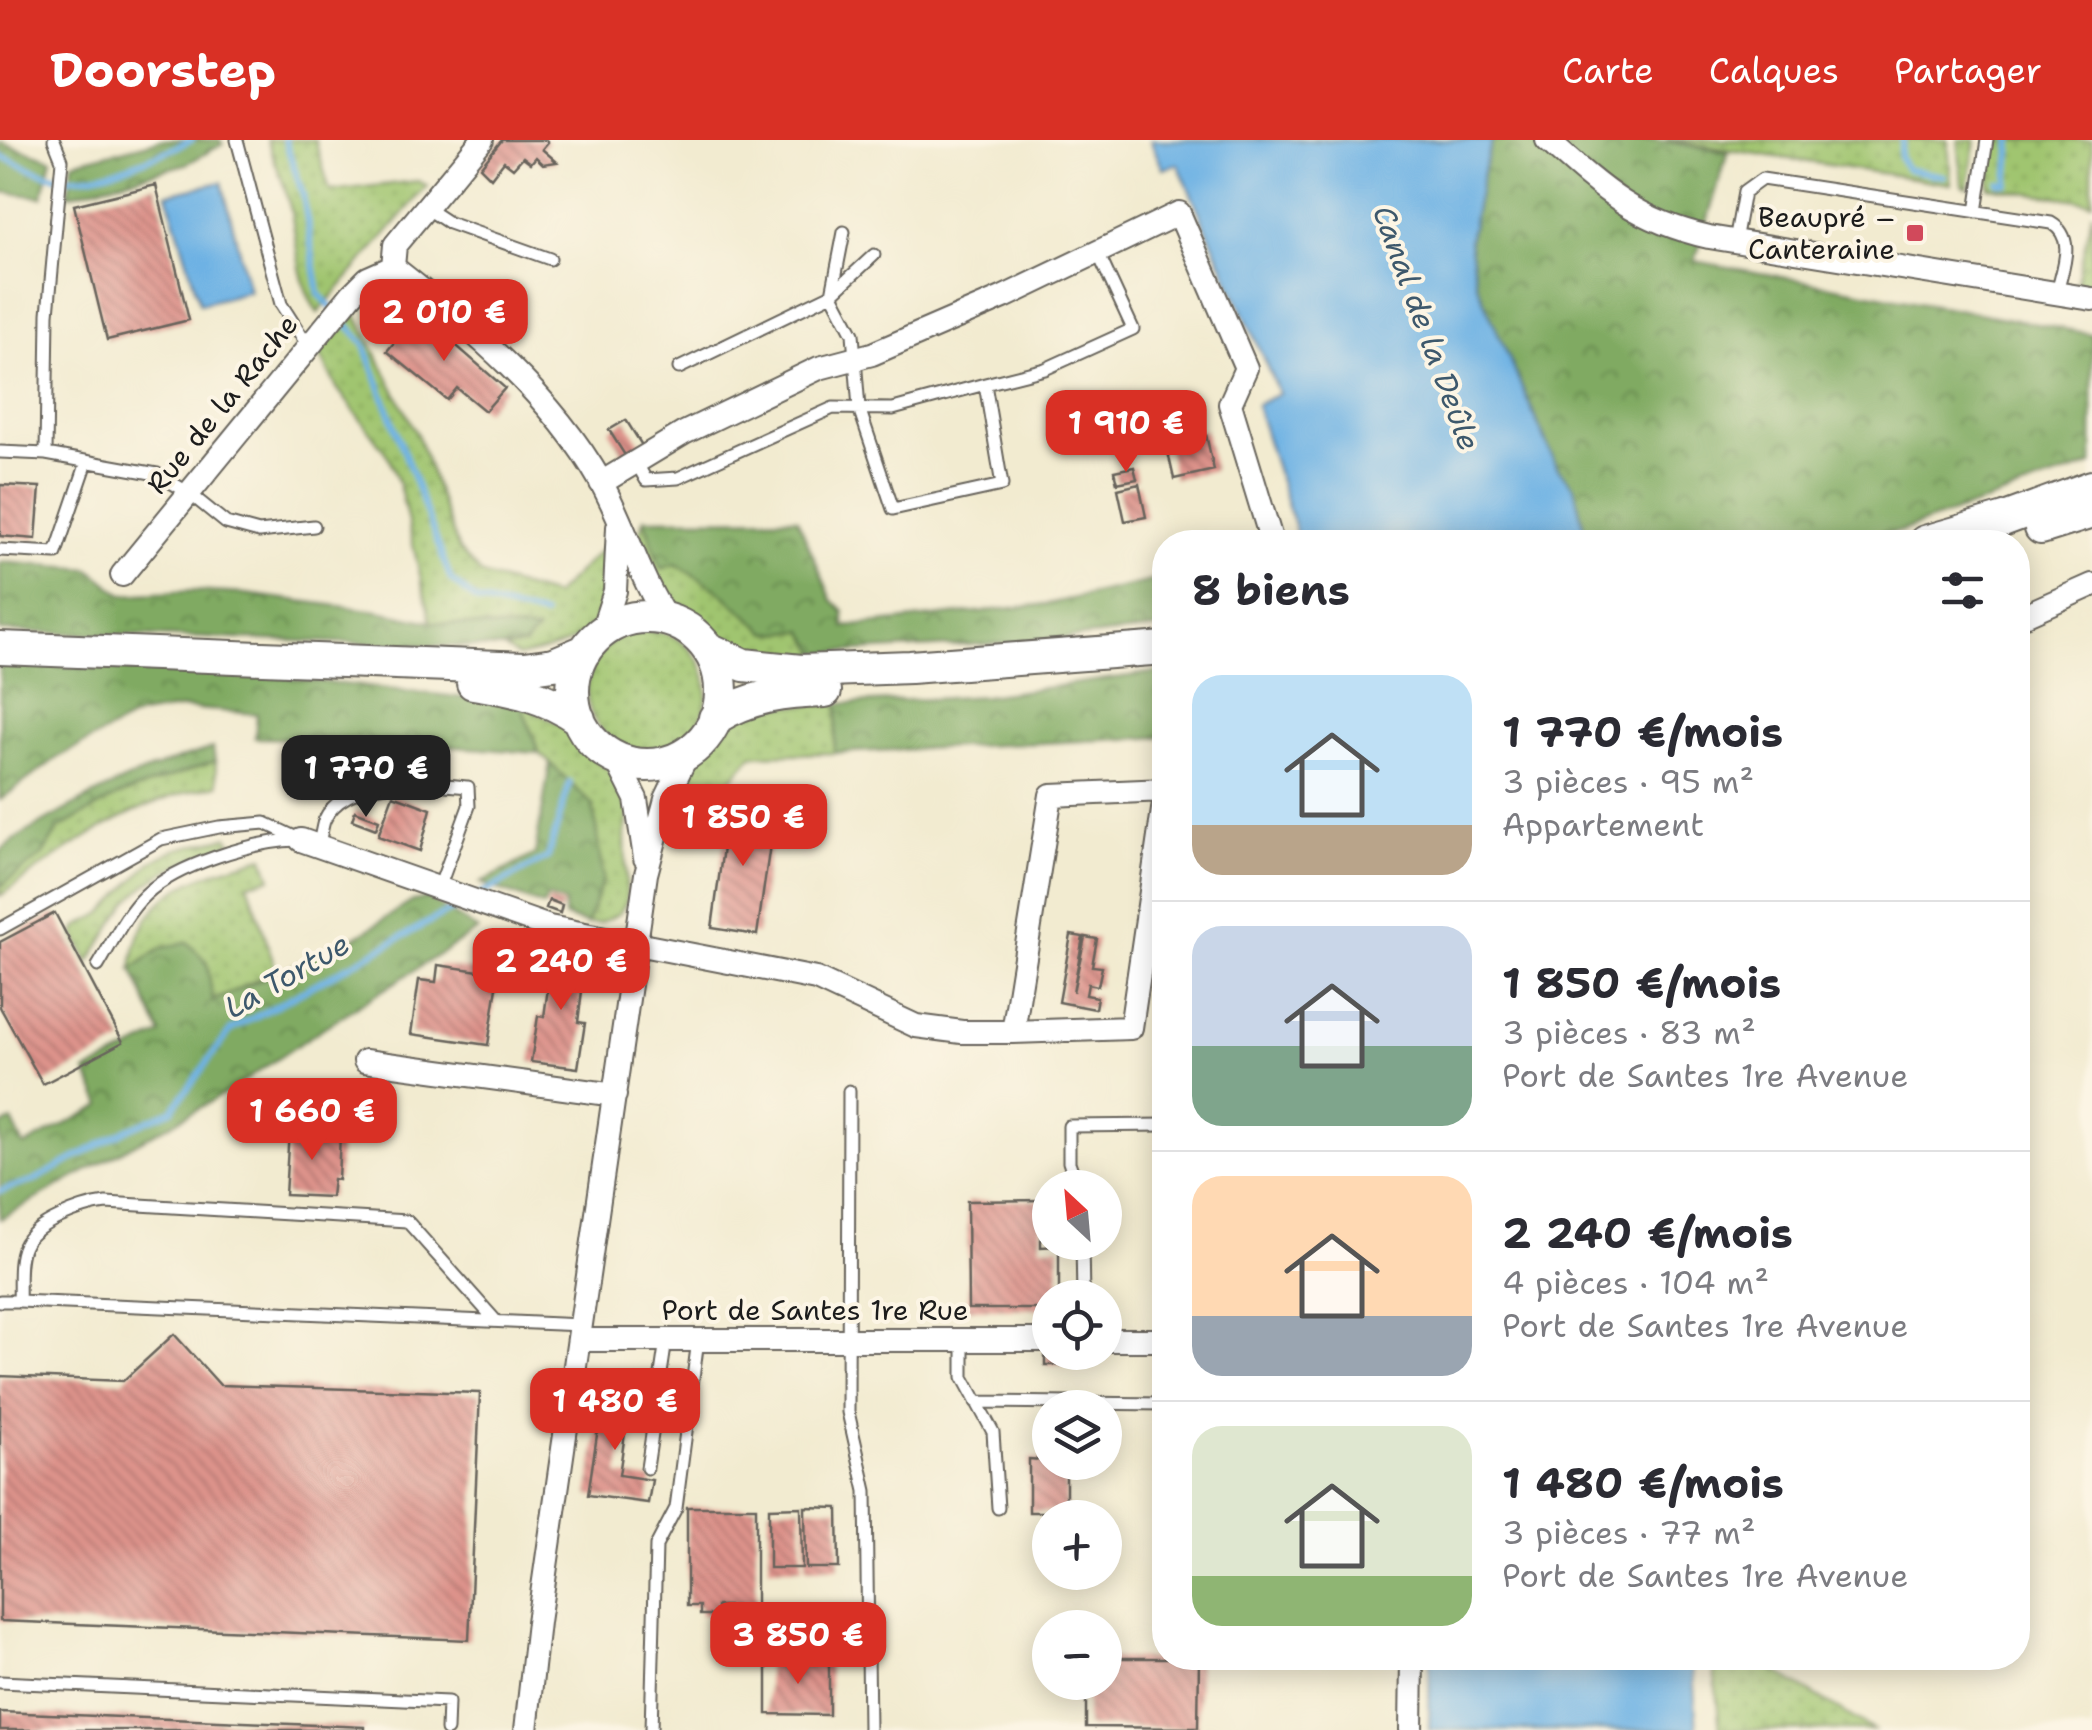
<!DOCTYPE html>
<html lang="fr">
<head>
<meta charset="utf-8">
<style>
	body { margin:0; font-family:"Shantell Sans",sans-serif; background:#f2f2f3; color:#2b2b33; height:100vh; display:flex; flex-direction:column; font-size:38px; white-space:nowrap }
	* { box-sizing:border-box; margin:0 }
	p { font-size:32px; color:#7c7c81 }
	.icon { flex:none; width:55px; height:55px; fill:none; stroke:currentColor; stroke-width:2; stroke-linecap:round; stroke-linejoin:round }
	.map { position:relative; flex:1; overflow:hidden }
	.side { position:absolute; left:1152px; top:390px; width:878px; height:1140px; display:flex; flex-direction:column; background:#fff; border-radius:40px; box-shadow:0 5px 25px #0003 }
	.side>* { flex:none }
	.needle { width:65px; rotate:334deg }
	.buttons { position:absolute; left:1032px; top:1030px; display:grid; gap:20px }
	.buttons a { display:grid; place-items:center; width:90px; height:90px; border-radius:50%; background:#fff; box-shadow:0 5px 25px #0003; font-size:50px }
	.price { position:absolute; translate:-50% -85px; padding:0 22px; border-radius:20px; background:#d93025; color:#fff; font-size:32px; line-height:65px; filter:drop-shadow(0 2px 5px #0008) }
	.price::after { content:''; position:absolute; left:50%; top:60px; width:30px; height:22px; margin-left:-15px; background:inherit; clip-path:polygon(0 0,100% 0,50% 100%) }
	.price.selected { background:#222; color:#fff }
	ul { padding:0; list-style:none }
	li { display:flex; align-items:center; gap:30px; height:250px; padding:0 40px }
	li+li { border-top:2px solid #e1e1e2 }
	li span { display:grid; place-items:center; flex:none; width:280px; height:200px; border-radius:30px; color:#555 }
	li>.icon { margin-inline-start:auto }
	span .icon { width:120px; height:120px; fill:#fffc; stroke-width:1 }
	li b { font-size:42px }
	h2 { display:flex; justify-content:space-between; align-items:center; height:120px; padding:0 40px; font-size:42px }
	header { display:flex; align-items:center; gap:60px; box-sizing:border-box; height:140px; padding:0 50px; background:#d93025; color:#fff }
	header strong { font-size:48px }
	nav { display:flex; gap:55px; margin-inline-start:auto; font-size:35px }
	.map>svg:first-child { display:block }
	.grass { fill:url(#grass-dots); stroke:#5e7046; stroke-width:2.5 }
	.forest { fill:url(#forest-crowns); stroke:#4e633f; stroke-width:2.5 }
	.water { fill:#6eb2e4; stroke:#456780; stroke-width:2.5 }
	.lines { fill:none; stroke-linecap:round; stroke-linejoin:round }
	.stream { stroke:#6eb2e4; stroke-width:6 }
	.building { fill:url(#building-back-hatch) }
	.service-casing { stroke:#67645b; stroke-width:15 }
	.minor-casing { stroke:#67645b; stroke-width:26 }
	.secondary-casing { stroke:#67645b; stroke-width:36 }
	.service { stroke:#fff; stroke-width:11 }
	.minor { stroke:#fff; stroke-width:22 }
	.secondary { stroke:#fff; stroke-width:32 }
	.poi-dot { fill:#d1495b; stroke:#fcf5e5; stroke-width:4 }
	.labels { text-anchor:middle; stroke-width:8; stroke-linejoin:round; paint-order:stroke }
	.poi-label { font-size:28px; fill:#1c1c1c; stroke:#fcf5e5; text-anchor:end }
	.street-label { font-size:28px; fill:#1c1c1c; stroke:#fcf5e5 }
	.water-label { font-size:30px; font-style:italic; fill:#3d586c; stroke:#fcf5e5 }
</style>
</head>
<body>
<header>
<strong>Doorstep</strong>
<nav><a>Carte</a><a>Calques</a><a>Partager</a></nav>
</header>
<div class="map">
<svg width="2092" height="1590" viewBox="0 0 2092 1590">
	<defs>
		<pattern id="grass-dots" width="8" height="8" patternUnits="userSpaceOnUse" patternTransform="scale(2.5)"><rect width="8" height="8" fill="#a0c56f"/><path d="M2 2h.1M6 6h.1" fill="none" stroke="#89a960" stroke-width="1.8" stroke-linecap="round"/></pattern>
		<pattern id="forest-crowns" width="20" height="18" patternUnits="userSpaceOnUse" patternTransform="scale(2.5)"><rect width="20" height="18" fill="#80aa62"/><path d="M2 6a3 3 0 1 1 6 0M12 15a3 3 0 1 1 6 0" fill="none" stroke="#688a50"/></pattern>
		<pattern id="building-back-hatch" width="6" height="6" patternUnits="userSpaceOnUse" patternTransform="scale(2.5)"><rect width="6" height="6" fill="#dd938b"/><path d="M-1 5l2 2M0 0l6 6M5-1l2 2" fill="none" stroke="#b27771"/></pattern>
	</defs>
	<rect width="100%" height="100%" fill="#fcf5e5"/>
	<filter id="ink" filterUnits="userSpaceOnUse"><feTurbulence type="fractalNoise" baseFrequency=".01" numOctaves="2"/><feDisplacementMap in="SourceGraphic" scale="20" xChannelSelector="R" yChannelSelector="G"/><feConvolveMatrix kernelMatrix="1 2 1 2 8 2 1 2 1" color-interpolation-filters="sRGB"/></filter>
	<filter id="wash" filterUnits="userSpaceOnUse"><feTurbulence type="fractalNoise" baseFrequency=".0048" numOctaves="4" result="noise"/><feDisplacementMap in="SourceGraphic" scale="40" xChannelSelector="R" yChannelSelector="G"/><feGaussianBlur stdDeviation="2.25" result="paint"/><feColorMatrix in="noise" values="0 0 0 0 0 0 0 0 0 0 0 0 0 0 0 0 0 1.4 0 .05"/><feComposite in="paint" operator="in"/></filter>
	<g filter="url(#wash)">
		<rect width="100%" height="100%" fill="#f2ebd0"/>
		<path class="grass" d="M267,0H315L330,51L418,41L427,46L318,173C294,138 299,99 288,60C283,40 274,20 267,0Z
			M1666,0H1948L1951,44Z
			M1958,0H1976L1968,47L1962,45Z
			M1995,0H2092V62L1989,47Z
			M2092,71V147L2076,145Z
			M356,174L417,294L459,410L482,435L554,456L605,406C603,424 605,448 602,463C594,504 551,509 518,517L504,508L524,505L536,491L431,482L399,344L388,316L337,248L319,213Z
			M644,379L661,428L675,424L717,449L768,493L804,491L818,513L811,518L780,520L716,502L694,478L662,457L639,394Z
			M587 551a60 60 0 1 1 120 0a60 60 0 1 1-120 0Z
			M521,564L571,591L589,615L610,631L629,670L625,694L627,761L619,774L600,783L587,784L603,739L593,665L539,613Z
			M838,564L834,613L752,615L725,647L669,683L687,628L742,573L774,566Z
			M215,621L218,645C126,663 75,704 0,756V746L42,716L58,689L118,656Z
			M228,697L232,702L172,728L147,744L127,762L89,822L74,794L79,786L104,772L150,723L174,710Z
			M264,717L271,738L248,743L276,830L212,862L207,822L162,808L132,829C138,750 199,735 264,717Z
			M1713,1518H1750L1758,1521L1873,1590H1720Z"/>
		<path class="forest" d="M161,0H220L223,4L186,24L68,55L73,22Z
			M1493,0H1655L1728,12L1695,121L2092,194V325L1898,392L1828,402H1587L1574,347L1557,327L1476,143L1469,101L1484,27Z
			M0,2L52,19L42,57L0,52Z
			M797,378L832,460L844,472V487L1048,464L1165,438V488L1030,502L818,513L804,491L768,493L717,449L676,424L661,429L644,379Z
			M0,422L90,429L122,455L192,451L246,454L378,471L431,482L537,491L524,505L504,508L0,491Z
			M0,524L235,532L521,564L539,613L358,600L255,598L257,574L184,568L139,575L57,618L0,660Z
			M1165,531V597L834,613L838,564L985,556Z
			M213,608L215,621L118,656L58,689L42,716L0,746V711L12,701C77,661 140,629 213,608Z
			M550,623L593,665L603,739L587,784L564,777V763L548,757L543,766L481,743L535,714Z
			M427,758L478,790L323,888L228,952L0,1079V986L12,981L24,1006L102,965L86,932L161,894L132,829L162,808L187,802L207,822L213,861L358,796L413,761Z"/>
		<path class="water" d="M1150,0H1493L1484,27L1469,101L1476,143L1557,327L1574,347L1587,402H1299L1256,265L1279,254L1178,24L1163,29Z
			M222,42L249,151L200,164L167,54Z
			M1430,1518H1692L1697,1590H1429Z"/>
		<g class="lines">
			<path class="stream" d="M285,0L303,55L319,154L333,169
				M1903,0L1900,17L1906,29L1944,36
				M0,16C19,23 41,35 61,37C100,41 157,16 192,0
				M1999,43L2008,44L2012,0
				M341,178L364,203L451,440L477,461L544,476
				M478,756L548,717L570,642
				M0,1051L33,1041L130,988L172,970L231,890L462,764"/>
		</g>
		<g id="blocks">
			<path class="building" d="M502,0H546L548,2L542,9L557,22L543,24L536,17L531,23L523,17L513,28L504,21L491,38L480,27Z
				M156,45L189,180L107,200L74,65Z
				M419,173L505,248L485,271L457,248L447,260L387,211Z
				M626,280L643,307L626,317L609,290Z
				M1205,290L1214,330L1174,339L1165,299Z
				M1134,327L1137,339L1117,343L1114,331Z
				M1139,344L1146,377L1125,381L1118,349Z
				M0,345L40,347L36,399L0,396Z
				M393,655L431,669L420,711L378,696Z
				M729,664L775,670L757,795L712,788Z
				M355,671L379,680L376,689L352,680Z
				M549,760L562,765L560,773L546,768Z
				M55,773L123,902L43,944L0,867V802Z
				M1071,795L1083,797L1073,852L1085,797L1097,799L1092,826L1102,827L1098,846L1088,844L1086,855L1097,857L1095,869L1059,862Z
				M541,813L586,820L578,882L585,883L578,928L531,922L538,876L544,877L550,833L538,831Z
				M438,825L499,834L488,905L411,894L419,840L436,842Z
				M289,990L340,994L338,1040L333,1039L331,1057L285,1055Z
				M1041,1060V1107L1059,1106V1158H1050V1169H968L967,1061Z
				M174,1194L220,1245L480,1253L469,1500L0,1481V1236L123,1241Z
				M1045,1215H1065V1225H1045Z
				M604,1248L631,1252L619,1335L652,1340L648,1363L588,1355Z
				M1029,1319L1066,1322V1372H1029Z
				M687,1367H756V1466H717V1475H700V1466H687Z
				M801,1367L802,1428H769V1368Z
				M805,1367L838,1368L839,1428H806Z
				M1105,1518H1199L1198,1588L1086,1587V1542H1105Z
				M767,1519H829V1575L767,1574Z
				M0,1572L365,1587V1590H0Z"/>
		</g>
	</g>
	<g filter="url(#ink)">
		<use href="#blocks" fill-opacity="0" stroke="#67645b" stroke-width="2.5"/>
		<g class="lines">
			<g class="service-casing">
				<path id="service" d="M237,0L281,164L308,206
					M426,68L449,83L550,119
					M1976,72L1987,0
					M1735,101L1744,52L1762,39L2051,83C2077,98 2062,129 2057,153
					M679,228L832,154L874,115
					M985,244L1045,229L1133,189L1097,111
					M0,312L46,314L157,334L189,353L226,383L259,392L314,386
					M46,314L48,174L62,20L54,0
					M636,322L646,340L678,338L833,268L893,269L985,244L1002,345L893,369L859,268L853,194L832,154L844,92
					M0,410L56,413L87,322
					M319,703C321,696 322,687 324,681C344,634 428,643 468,647L469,666L439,748
					M0,789L161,699L219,687L265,683L301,700
					M98,826C112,803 125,774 145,755C176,725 254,701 297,700
					M849,951L848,1272L866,1351L869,1590
					M1078,1048L1069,1022V986L1165,985
					M1082,1102L1083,1158
					M0,1161H19
					M495,1180L407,1081L106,1063C83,1066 34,1083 24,1106C17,1121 20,1145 19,1161L582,1185
					M963,1200V1237L993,1292L998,1368
					M976,1262L1165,1264
					M647,1328L666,1200
					M0,1542L448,1562L447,1590
					M651,1590L656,1406L676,1368L698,1200"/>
			</g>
			<g class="minor-casing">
				<path id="minor" d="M1547,0C1603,50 1635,80 1709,97L2092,159
					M393,127C471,188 551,254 601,342C626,387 639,438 668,481
					M601,343L684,293L819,228L872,214L1004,157L1179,73L1246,228L1230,264L1272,402
					M122,435L352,154L368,138L393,127L395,105L482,0
					M2018,478L2092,445
					M601,494L615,451L618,387
					M615,617L636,659L645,718
					M1165,650L1051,655L1013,892L1131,888L1165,656
					M301,700L549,787L816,839L916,886L962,892H1013
					M365,921L615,955
					M580,1200H1050
					M1105,1200H1165
					M526,1590L538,1482L646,734L666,659L689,611
					M1411,1590L1412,1518"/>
			</g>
			<g class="secondary-casing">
				<path id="secondary" d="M2041,388L2092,372
					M1925,402L2005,379L2092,347
					M573 551a74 74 0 1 1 148 0a74 74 0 1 1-148 0Z
					M0,508L525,528L554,524L585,511
					M707,508L744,525L801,531L910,527L1165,508
					M473,543C512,549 547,556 579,579
					M715,578C751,556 784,552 825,551"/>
			</g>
			<use href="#service" class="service"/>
			<use href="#minor" class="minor"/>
			<use href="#secondary" class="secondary"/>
		</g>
	</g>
	<rect class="poi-dot" x="1905" y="83" width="20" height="20" rx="5"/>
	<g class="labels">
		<g class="poi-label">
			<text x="1895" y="87">Beaupré –<tspan x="1895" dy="32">Canteraine</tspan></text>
		</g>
		<g class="street-label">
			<text transform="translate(222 264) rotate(-51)" y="10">Rue de la Rache</text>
			<text x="815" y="1180">Port de Santes 1re Rue</text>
		</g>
		<g class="water-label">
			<text transform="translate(1426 188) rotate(70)" y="10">Canal de la Deûle</text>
			<text transform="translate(287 836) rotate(-30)" y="10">La Tortue</text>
		</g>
	</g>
</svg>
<div class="buttons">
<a><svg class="needle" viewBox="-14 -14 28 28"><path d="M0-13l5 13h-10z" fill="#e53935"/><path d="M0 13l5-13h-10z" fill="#7c7c81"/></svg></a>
<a><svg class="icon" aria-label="locate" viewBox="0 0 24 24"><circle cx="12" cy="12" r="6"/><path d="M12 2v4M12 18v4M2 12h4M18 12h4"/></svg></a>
<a><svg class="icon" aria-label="layers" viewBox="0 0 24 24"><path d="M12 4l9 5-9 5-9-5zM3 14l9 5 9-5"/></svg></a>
<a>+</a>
<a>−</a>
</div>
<b class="price" style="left:444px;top:224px">2 010 €</b>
<b class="price" style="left:1126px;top:335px">1 910 €</b>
<b class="price selected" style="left:366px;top:680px">1 770 €</b>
<b class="price" style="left:743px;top:729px">1 850 €</b>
<b class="price" style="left:561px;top:873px">2 240 €</b>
<b class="price" style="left:312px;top:1023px">1 660 €</b>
<b class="price" style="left:615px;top:1313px">1 480 €</b>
<b class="price" style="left:798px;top:1547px">3 850 €</b>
<section class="side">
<h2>8 biens<svg class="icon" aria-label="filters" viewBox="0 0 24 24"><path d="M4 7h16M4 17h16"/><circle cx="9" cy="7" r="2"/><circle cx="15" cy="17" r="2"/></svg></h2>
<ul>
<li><span style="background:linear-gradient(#bfe0f5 75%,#b9a48a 0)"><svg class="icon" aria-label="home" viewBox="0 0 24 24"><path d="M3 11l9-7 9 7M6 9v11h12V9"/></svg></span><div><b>1 770 €/mois</b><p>3 pièces · 95 m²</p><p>Appartement</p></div></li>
<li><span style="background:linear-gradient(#c9d6e8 60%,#7fa58c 0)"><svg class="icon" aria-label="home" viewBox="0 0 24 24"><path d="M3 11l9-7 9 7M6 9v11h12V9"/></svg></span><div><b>1 850 €/mois</b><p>3 pièces · 83 m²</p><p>Port de Santes 1re Avenue</p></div></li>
<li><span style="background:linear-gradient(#ffd9b3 70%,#9aa5b1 0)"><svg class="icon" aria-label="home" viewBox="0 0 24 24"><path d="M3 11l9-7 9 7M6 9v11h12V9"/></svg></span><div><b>2 240 €/mois</b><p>4 pièces · 104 m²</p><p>Port de Santes 1re Avenue</p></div></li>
<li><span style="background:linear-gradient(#dfe7d0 75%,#8fb573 0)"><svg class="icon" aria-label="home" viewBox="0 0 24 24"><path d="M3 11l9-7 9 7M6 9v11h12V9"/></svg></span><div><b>1 480 €/mois</b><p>3 pièces · 77 m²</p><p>Port de Santes 1re Avenue</p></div></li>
</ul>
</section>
</div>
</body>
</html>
